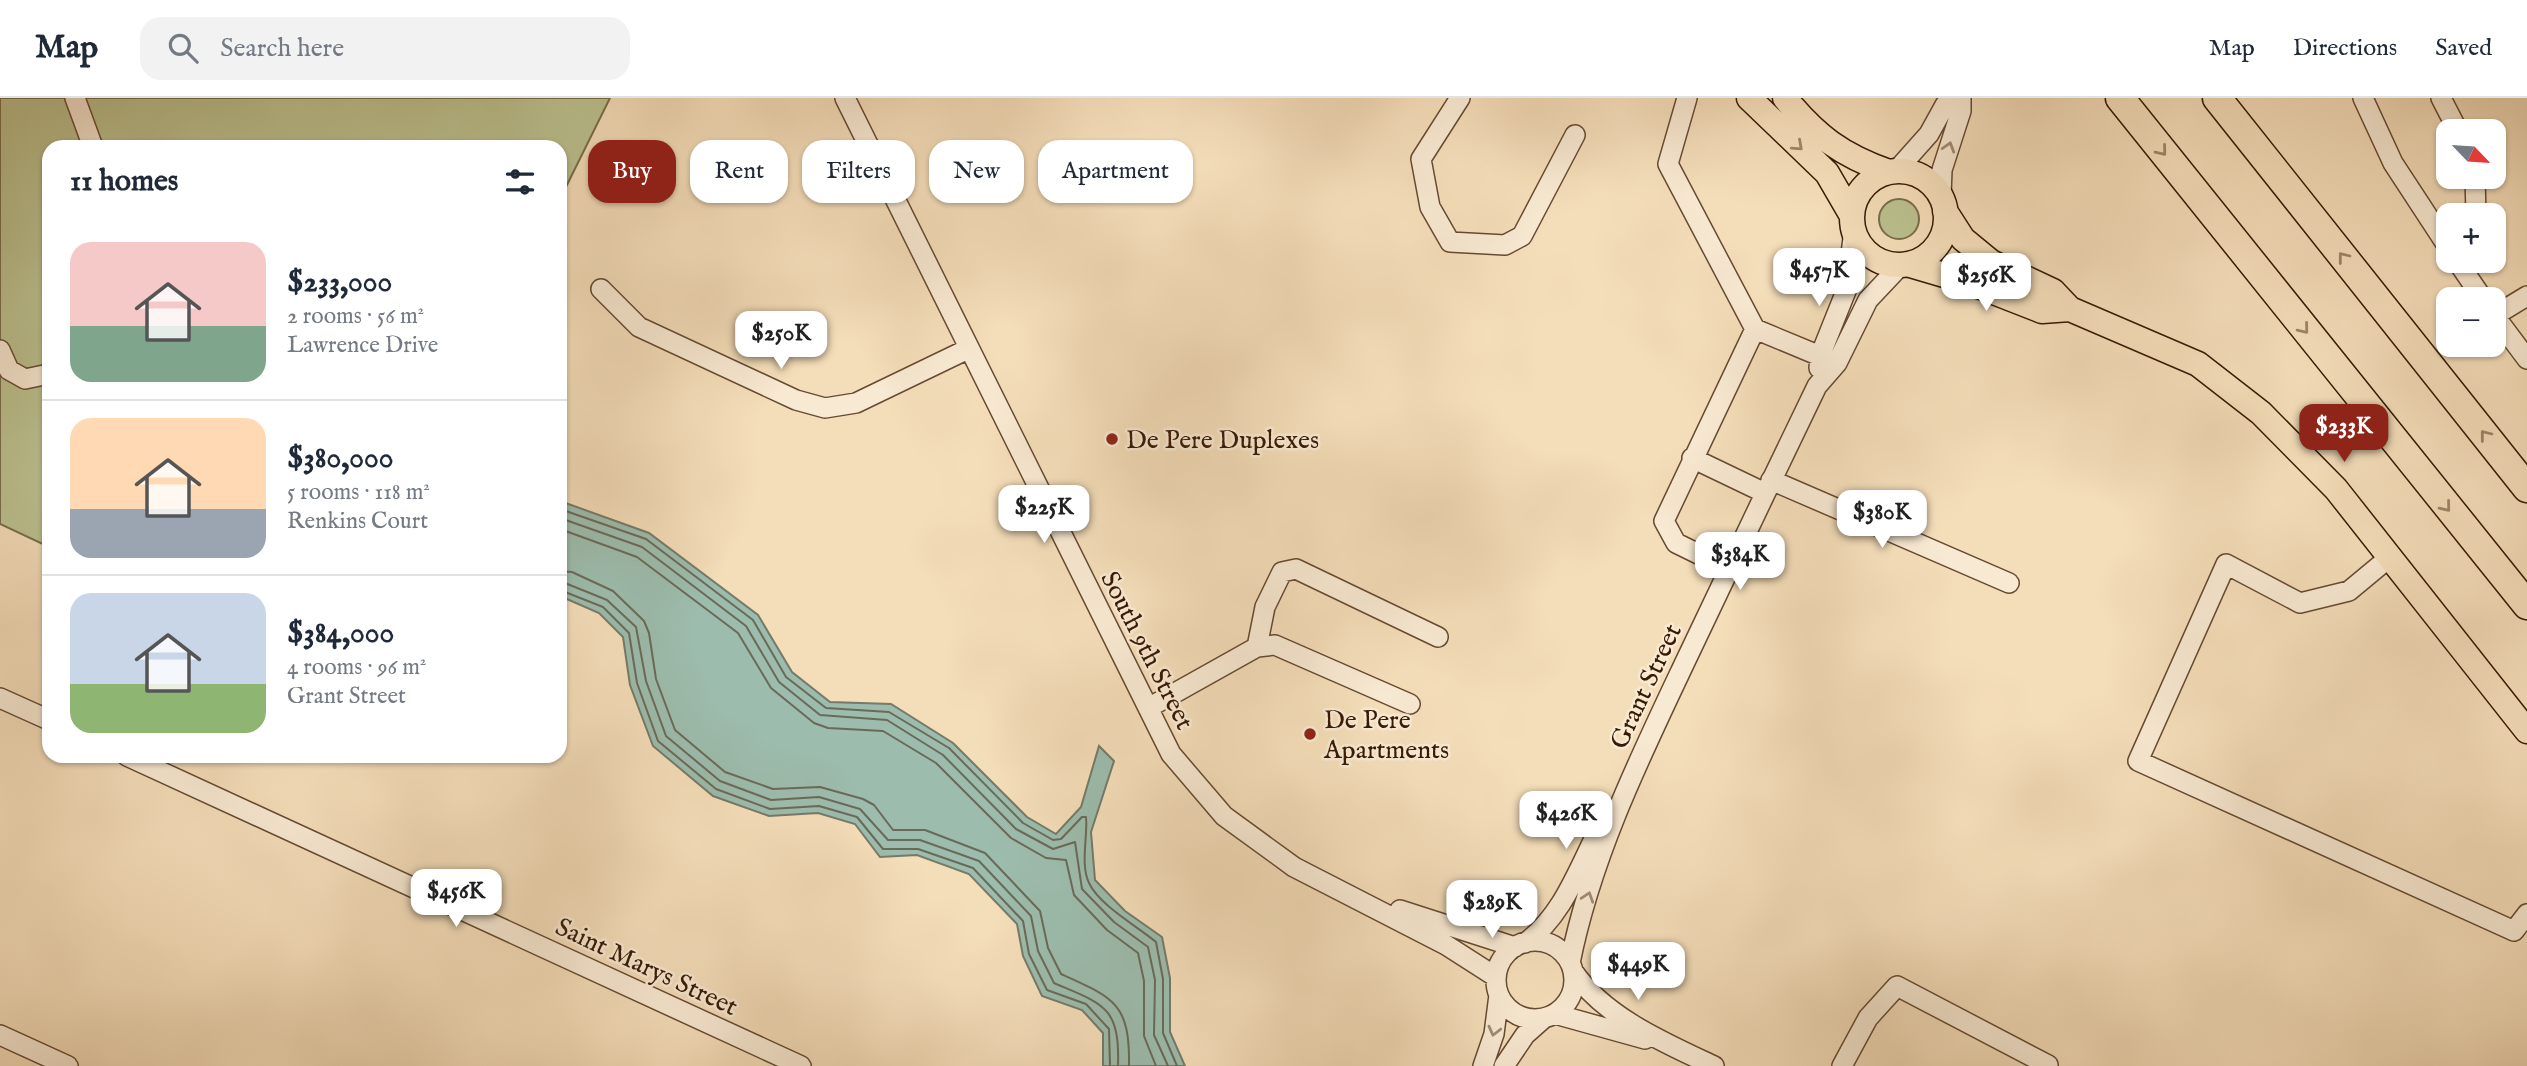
<!DOCTYPE html>
<html lang="en">
<head>
<meta charset="utf-8">
<style>
	body { margin:0; font-family:"IM FELL English",serif; background:#f2f2f3; color:#1f2937; height:100vh; display:flex; flex-direction:column; font-size:26px; white-space:nowrap }
	* { box-sizing:border-box; margin:0 }
	p { font-size:23px; color:#747a83 }
	.icon { flex:none; width:38px; height:38px; fill:none; stroke:currentColor; stroke-width:2; stroke-linecap:round; stroke-linejoin:round }
	.map { position:relative; flex:1; overflow:hidden }
	.sheet { position:absolute; left:42px; top:42px; width:525px; height:623px; display:flex; flex-direction:column; background:#fff; border-radius:21px; box-shadow:0 2px 5px #0004 }
	.sheet>* { flex:none }
	.guide { position:absolute; left:588px; top:42px; width:665px; height:63px; display:flex; gap:14px }
	.needle { width:46px; rotate:115deg }
	.tools { position:absolute; left:2436px; top:21px; display:grid; gap:14px }
	.tools a { display:grid; place-items:center; width:70px; height:70px; border-radius:14px; background:#fff; box-shadow:0 2px 5px #0004; font-size:35px }
	.price { position:absolute; translate:-50% -60px; padding:0 16px; border-radius:14px; background:#fff; color:#222; font-size:23px; line-height:46px; filter:drop-shadow(0 2px 4px #0008) }
	.price::after { content:''; position:absolute; left:50%; top:42px; width:21px; height:16px; margin-left:-10px; background:inherit; clip-path:polygon(0 0,100% 0,50% 100%) }
	.price.on { background:#8f2418; color:#fff }
	ul { padding:0; list-style:none }
	li { display:flex; align-items:center; gap:21px; height:175px; padding:0 28px }
	li+li { border-top:2px solid #e0e1e3 }
	li span { display:grid; place-items:center; flex:none; width:196px; height:140px; border-radius:21px; color:#555 }
	li>.icon { margin-inline-start:auto }
	span .icon { width:84px; height:84px; fill:#fffc; stroke-width:1 }
	li b { font-size:30px }
	h2 { display:flex; justify-content:space-between; align-items:center; height:84px; padding:0 28px; font-size:30px }
	.tag { padding:0 24px; border-radius:21px; background:#fff; box-shadow:0 2px 5px #0004; font-size:24px; line-height:63px }
	.tag.on { background:#8f2418; color:#fff }
	header { display:flex; align-items:center; gap:42px; box-sizing:border-box; height:98px; padding:0 35px; background:#fff; border-bottom:2px solid #e0e1e3 }
	header strong { font-size:33px }
	nav { display:flex; gap:38px; margin-inline-start:auto; font-size:24px }
	.search { width:490px; height:63px; background:#f2f2f3; display:flex; align-items:center; gap:18px; box-sizing:border-box; padding:0 24px; border-radius:21px; color:#747a83; font-size:26px }
	.map>svg:first-child { display:block }
	.green { fill:#bbc18f; stroke:#796d4a; stroke-width:2 }
	.water { fill:#9cbcad; stroke:#747b69; stroke-width:2 }
	.lines { fill:none; stroke-linecap:round; stroke-linejoin:round }
	.shore { stroke:#6a6a58; stroke-width:2 }
	.minor-casing { stroke:#664a31; stroke-width:22 }
	.major-casing { stroke:#371904; stroke-width:27 }
	.highway-casing { stroke:#371904; stroke-width:31 }
	.minor { stroke:#f8e9d2; stroke-width:19 }
	.major { stroke:#f4ddb9; stroke-width:24 }
	.highway { stroke:#f4ddb9; stroke-width:28 }
	.oneway { stroke:#9f8568 }
	.oneway2 { stroke:#a18b75 }
	.poi-dot { fill:#8f2418; stroke:#f8e9d2; stroke-width:2.5 }
	.labels { text-anchor:middle; stroke-width:5; stroke-linejoin:round; paint-order:stroke }
	.poi-label { font-size:26px; fill:#371904; stroke:#f8e9d2; text-anchor:start }
	.street-label { font-size:26px; fill:#371904; stroke:#f8e9d2 }
</style>
</head>
<body>
<header>
<strong>Map</strong>
<div class="search"><svg class="icon" aria-label="search" viewBox="0 0 24 24"><circle cx="10" cy="10" r="6"/><path d="M15 15l6 6"/></svg>Search here</div>
<nav><a>Map</a><a>Directions</a><a>Saved</a></nav>
</header>
<div class="map">
<svg width="2527" height="968" viewBox="0 0 2527 968">
	<rect width="100%" height="100%" fill="#f4ddb9"/>
	<filter id="stains"><feTurbulence type="fractalNoise" baseFrequency=".00286" numOctaves="4"/><feColorMatrix values="0 0 0 0 .2 0 0 0 0 .09 0 0 0 0 .02 0 0 0 .5 -.17"/></filter>
	<radialGradient id="worn" r=".72"><stop offset=".6" stop-color="#630" stop-opacity="0"/><stop offset="1" stop-color="#630" stop-opacity=".3"/></radialGradient>
	<path class="green" d="M0,0H610L560,101V49H49V449L0,426Z
		M1879 121a20 20 0 1 1 40 0a20 20 0 1 1-40 0Z"/>
	<path class="water" d="M560,403L649,435L758,517L792,574L830,604L891,606L953,645L1027,719L1056,736L1081,709L1099,648L1114,663L1091,734L1095,782L1125,813L1162,839L1170,880V934L1185,968H1103V935L1082,912L1042,898L1023,858L1017,826L969,776L917,757L880,759L855,726L818,715L769,718L713,698L653,648L630,587L623,539L599,515L560,498Z"/>
	<g class="lines">
		<path class="shore" d="M560,411L646,441L753,522L786,579L826,610L889,614L949,650L1023,725L1053,742L1061,741L1082,719H1086C1088,738 1080,766 1089,785C1100,808 1137,828 1156,844L1163,881V935L1177,968
			M560,420L642,449L746,528L779,584L820,617L887,622L943,657L1016,731L1053,751L1075,744L1082,791L1114,824L1148,849L1155,882L1154,937L1168,968
			M560,431L637,459L738,535L771,590L814,625L828,630L883,633L936,665L1011,740L1046,760L1066,762L1074,797L1107,832L1138,855L1144,883V938L1156,968
			M560,473L572,474L613,493L644,523L649,535L656,581L675,632L725,674L773,691L820,689L863,701L874,707L893,732H925L985,755L1040,813L1048,850L1061,876C1114,900 1130,905 1129,968
			M560,483L607,502L636,529L646,583L666,638L720,683L771,702L819,699L860,711L888,742H920L979,763L1031,818L1038,853L1054,885C1103,906 1120,908 1118,968
			M560,492L603,509L629,535L637,585L658,643L716,691L770,711L819,708L857,719L883,751H918L973,770L1023,823L1029,856L1047,892L1086,906L1109,931L1110,968"/>
		<g class="minor-casing">
			<path id="minor" d="M75,0L93,49
				M845,0L1171,656L1224,718L1294,769L1446,847L1496,879
				M1460,0L1421,61L1430,109L1450,144L1505,147L1522,138L1575,37
				M1687,0L1668,66L1755,231L1820,258
				M2363,0L2393,65L2448,149
				M2441,0L2458,33
				M1896,73L1929,36L1945,7L1953,0
				M2475,79L2476,117
				M1941,98L1942,72L1961,13V0
				M2457,163L2483,201
				M601,191L639,229L796,302L825,310L856,305L968,251
				M2494,217L2527,261
				M2494,218L2527,198
				M0,252L9,272L25,281L49,276
				M1819,270L1820,258L1846,193L1854,133
				M1692,360L1765,395
				M1771,382L2009,485
				M2390,459L2349,493L2300,505L2226,466L2138,663L2514,833L2527,816
				M1729,471L1676,445L1664,423L1755,231
				M1257,549L1265,509L1282,474L1296,471L1438,539
				M0,600L49,622
				M1148,610L1257,549L1275,547L1410,606
				M127,658L801,968
				M1400,812L1515,849
				M1496 882a39 39 0 1 1 78 0a39 39 0 1 1-78 0Z
				M1525,845C1566,816 1581,762 1605,720
				M1570,865C1591,759 1640,659 1686,562C1729,471 1773,379 1817,288L1837,265L1868,202L1901,167
				M1573,873C1604,919 1665,945 1714,968
				M1555,916L1645,941
				M0,937L68,968
				M1483,968L1494,936L1499,897
				M1504,968L1525,937L1543,921
				M1842,968L1868,920L1897,888L2048,967"/>
		</g>
		<g class="major-casing">
			<path id="major" d="M1749,0L1827,75L1852,118
				M1785,0C1816,38 1841,57 1889,74
				M1852 120a47 47 0 1 1 94 0a47 47 0 1 1-94 0Z
				M1945,113L1963,141L1991,164L2053,193L2070,211L2198,266L2261,315L2336,391L2527,633
				M1907,166L1968,184L2042,213L2070,211"/>
		</g>
		<g class="highway-casing">
			<path id="highway" d="M2120,0L2527,507
				M2217,0L2527,390"/>
		</g>
		<use href="#minor" class="minor"/>
		<use href="#major" class="major"/>
		<use href="#highway" class="highway"/>
	</g>
	<defs><path id="oneway-chevron" d="M-2-3.5L2.5 0L-2 3.5" fill="none" stroke-width="1.6" stroke-linecap="round" stroke-linejoin="round" transform="scale(1.75)"/></defs>
	<g class="oneway">
		<use href="#oneway-chevron" transform="translate(1798 48) rotate(42)"/>
		<use href="#oneway-chevron" transform="translate(2162 53) rotate(51)"/>
		<use href="#oneway-chevron" transform="translate(2343 159) rotate(-128)"/>
		<use href="#oneway-chevron" transform="translate(2304 231) rotate(51)"/>
		<use href="#oneway-chevron" transform="translate(2485 337) rotate(-128)"/>
		<use href="#oneway-chevron" transform="translate(2446 409) rotate(51)"/>
	</g>
	<g class="oneway2">
		<use href="#oneway-chevron" transform="translate(1949 49) rotate(-73)"/>
		<use href="#oneway-chevron" transform="translate(1588 799) rotate(-72)"/>
		<use href="#oneway-chevron" transform="translate(1494 933) rotate(104)"/>
	</g>
	<g class="poi-dot">
		<circle cx="1112" cy="341" r="7"/>
		<circle cx="1310" cy="636" r="7"/>
	</g>
	<g class="labels">
		<g class="poi-label">
			<text x="1126" y="350">De Pere Duplexes</text>
			<text x="1324" y="630">De Pere<tspan x="1324" dy="30">Apartments</tspan></text>
		</g>
		<g class="street-label">
			<text transform="translate(1148 552) rotate(63)" y="9">South 9th Street</text>
			<text transform="translate(1645 588) rotate(-65)" y="9">Grant Street</text>
			<text transform="translate(647 868) rotate(25)" y="9">Saint Marys Street</text>
		</g>
	</g>
	<rect width="100%" height="100%" filter="url(#stains)"/>
	<rect width="100%" height="100%" fill="url(#worn)"/>
</svg>
<div class="tools">
<a><svg class="needle" viewBox="-14 -14 28 28"><path d="M0-13l5 13h-10z" fill="#e53935"/><path d="M0 13l5-13h-10z" fill="#747a83"/></svg></a>
<a>+</a>
<a>−</a>
</div>
<b class="price" style="left:1819px;top:210px">$457K</b>
<b class="price" style="left:1986px;top:215px">$256K</b>
<b class="price" style="left:781px;top:273px">$250K</b>
<b class="price on" style="left:2344px;top:366px">$233K</b>
<b class="price" style="left:1044px;top:447px">$225K</b>
<b class="price" style="left:1882px;top:452px">$380K</b>
<b class="price" style="left:1740px;top:494px">$384K</b>
<b class="price" style="left:1566px;top:753px">$426K</b>
<b class="price" style="left:456px;top:831px">$456K</b>
<b class="price" style="left:1492px;top:842px">$289K</b>
<b class="price" style="left:1638px;top:904px">$449K</b>
<div class="guide">
<a class="tag on">Buy</a>
<a class="tag">Rent</a>
<a class="tag">Filters</a>
<a class="tag">New</a>
<a class="tag">Apartment</a>
</div>
<section class="sheet">
<h2>11 homes<svg class="icon" aria-label="filters" viewBox="0 0 24 24"><path d="M4 7h16M4 17h16"/><circle cx="9" cy="7" r="2"/><circle cx="15" cy="17" r="2"/></svg></h2>
<ul>
<li><span style="background:linear-gradient(#f6c9c9 60%,#7fa58c 0)"><svg class="icon" aria-label="home" viewBox="0 0 24 24"><path d="M3 11l9-7 9 7M6 9v11h12V9"/></svg></span><div><b>$233,000</b><p>2 rooms · 56 m²</p><p>Lawrence Drive</p></div></li>
<li><span style="background:linear-gradient(#ffd9b3 65%,#9aa5b1 0)"><svg class="icon" aria-label="home" viewBox="0 0 24 24"><path d="M3 11l9-7 9 7M6 9v11h12V9"/></svg></span><div><b>$380,000</b><p>5 rooms · 118 m²</p><p>Renkins Court</p></div></li>
<li><span style="background:linear-gradient(#c9d6e8 65%,#8fb573 0)"><svg class="icon" aria-label="home" viewBox="0 0 24 24"><path d="M3 11l9-7 9 7M6 9v11h12V9"/></svg></span><div><b>$384,000</b><p>4 rooms · 96 m²</p><p>Grant Street</p></div></li>
</ul>
</section>
</div>
</body>
</html>
